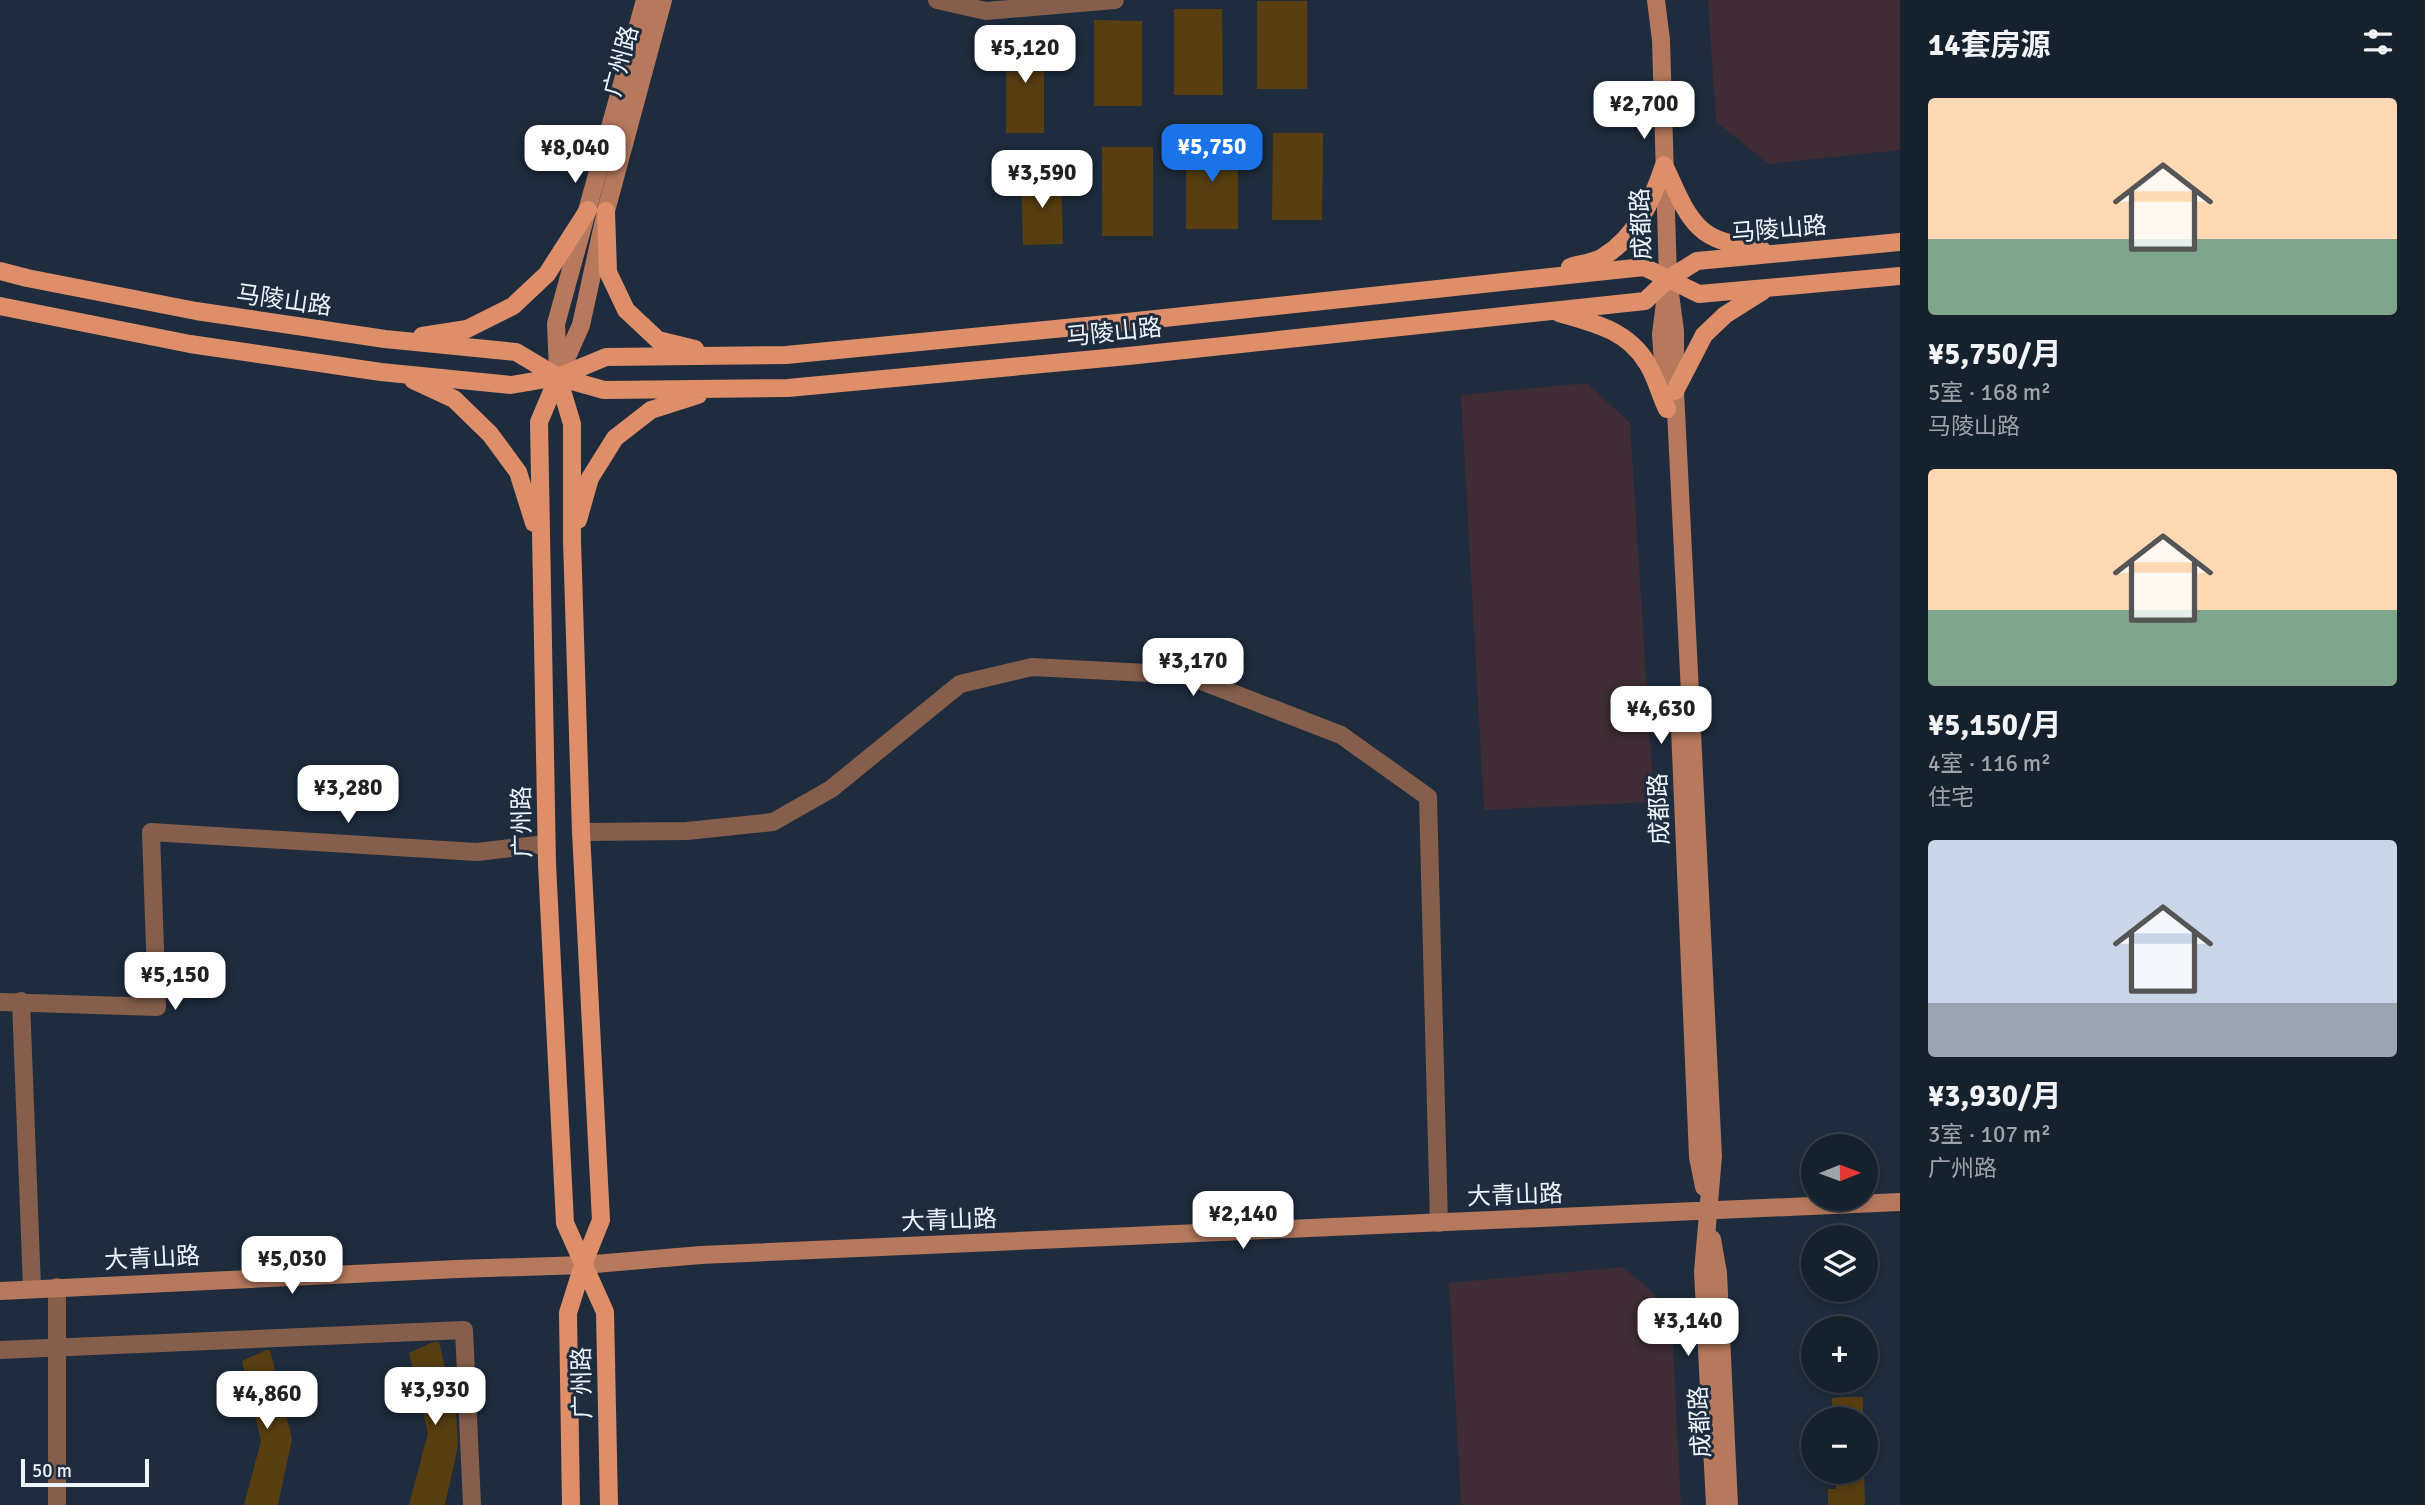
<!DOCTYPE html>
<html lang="zh">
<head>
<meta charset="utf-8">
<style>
	body { margin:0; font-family:Signika,"Noto Sans SC",sans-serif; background:#1f2936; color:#f1f3f6; height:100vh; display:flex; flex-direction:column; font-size:26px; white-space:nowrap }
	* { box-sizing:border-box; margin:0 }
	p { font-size:23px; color:#9ea3aa }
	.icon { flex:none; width:38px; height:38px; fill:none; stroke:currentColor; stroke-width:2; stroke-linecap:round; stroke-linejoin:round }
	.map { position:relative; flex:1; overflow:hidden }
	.drawer { display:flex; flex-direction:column; background:#16212e; width:525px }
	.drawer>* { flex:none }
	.needle { width:46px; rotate:89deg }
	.buttons { position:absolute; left:1801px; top:1134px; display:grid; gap:14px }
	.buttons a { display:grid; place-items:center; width:77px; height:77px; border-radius:50%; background:#16212e; box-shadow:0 4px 10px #0003,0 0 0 2px #353e4a; font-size:35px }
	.scale { position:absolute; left:21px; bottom:18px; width:128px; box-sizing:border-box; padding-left:7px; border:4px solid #ecf4fd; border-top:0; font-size:19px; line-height:24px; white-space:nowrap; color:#ecf4fd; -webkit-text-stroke:5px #1e2c3d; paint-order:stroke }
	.price { position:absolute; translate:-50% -60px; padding:0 16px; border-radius:14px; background:#fff; color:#222; font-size:23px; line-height:46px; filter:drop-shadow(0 2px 4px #0008) }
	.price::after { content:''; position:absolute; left:50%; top:42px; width:21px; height:16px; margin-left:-10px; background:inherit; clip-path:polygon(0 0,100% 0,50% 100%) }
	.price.active { background:#1a73e8; color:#fff }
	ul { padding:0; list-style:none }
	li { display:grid; align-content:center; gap:14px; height:371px; padding:0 28px }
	li span { display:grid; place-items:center; height:217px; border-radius:7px; color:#555 }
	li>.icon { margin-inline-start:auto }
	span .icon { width:126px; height:126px; fill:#fffc; stroke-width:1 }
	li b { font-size:30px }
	h2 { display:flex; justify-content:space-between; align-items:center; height:84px; padding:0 28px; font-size:30px }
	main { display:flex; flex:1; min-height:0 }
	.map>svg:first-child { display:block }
	.commercial { fill:#3f2c35 }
	.building { fill:#583f11 }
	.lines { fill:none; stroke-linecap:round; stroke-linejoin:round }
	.street { stroke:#855e4c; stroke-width:18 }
	.secondary { stroke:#b7795d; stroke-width:18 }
	.primary { stroke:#de8e69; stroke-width:18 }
	.labels { text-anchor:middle; stroke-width:6; stroke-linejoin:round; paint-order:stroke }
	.street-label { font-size:24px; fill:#ecf4fd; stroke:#1e2c3d }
</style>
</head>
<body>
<main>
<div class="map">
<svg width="1900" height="1505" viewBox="0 0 1900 1505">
	<rect width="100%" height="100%" fill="#1e2c3d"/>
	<path class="commercial" d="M1708,0H1900V150L1769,164L1716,122Z
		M1587,383L1630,423L1654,802L1484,810L1461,395Z
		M1623,1267L1671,1308L1681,1505H1461L1449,1283Z"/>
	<path class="building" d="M1257,1H1307V89H1257Z
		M1174,9H1222L1223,95H1174Z
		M1094,20L1142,21V106H1094Z
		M1006,37H1044V133H1006Z
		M1273,133H1323L1322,220H1272Z
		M1186,139H1238V229H1186Z
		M1102,147H1153V236H1102Z
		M1061,174L1063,244L1023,245L1021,175Z
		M439,1342L456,1413L458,1446L445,1505H409L428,1433L409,1353L431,1343Z
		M266,1350H270L292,1439L278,1505H244L261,1441L242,1361Z
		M1843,1397H1863V1419H1832V1398Z
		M1836,1472H1864L1865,1505H1828V1489H1836Z"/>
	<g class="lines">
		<path class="street" d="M937,0L986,11L1115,0
			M581,832L687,831L773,822L831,789L960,684L1032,667L1186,675L1341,735L1428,797L1439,1223
			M21,1001L32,1288
			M0,1002L157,1007L151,832L477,852L546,844
			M57,1287V1505
			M0,1350L464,1330L472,1505"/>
		<path class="secondary" d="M1656,0L1661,40L1668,279L1675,331V391L1713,1156L1703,1272L1715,1505
			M558,370L556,324L645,0
			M558,377L581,325L606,211L663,0
			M1664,377L1661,334L1665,303
			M1679,705L1698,1157L1704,1187
			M1712,1239L1718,1273L1729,1505
			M0,1291L457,1269L583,1265L701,1255L1900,1202"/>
		<path class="primary" d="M1664,165C1674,185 1683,212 1700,228C1715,243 1743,246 1762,250
			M606,211L608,272L626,310L658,340L695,349
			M1570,267C1580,264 1594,262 1603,257C1637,236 1652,201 1664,165
			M0,271L27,278L196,311L385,339L516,352L558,377L604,390L788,388L1128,356L1645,301L1668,279L1697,261L1900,242
			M0,306L190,344L381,372L511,385L558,377L606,357L786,355L1127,322L1644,267L1699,294L1900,276
			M1559,313C1594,323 1627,330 1647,363C1656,377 1660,395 1667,409
			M422,336L467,329L513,306L547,274L588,210
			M558,377L539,422L547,864L565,1223L605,1312L609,1505
			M558,377L572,424V540L581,832L601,1220L583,1265L568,1313L571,1505
			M413,380L454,399L490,434L518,472L534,523
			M1675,391L1704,335L1725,315L1763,291
			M578,520L590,478L615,438L651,410L698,395"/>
	</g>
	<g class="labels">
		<g class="street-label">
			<text transform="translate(621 61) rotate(-75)" y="8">广州路</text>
			<text transform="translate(1641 224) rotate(-92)" y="8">成都路</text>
			<text transform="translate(1779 229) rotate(-5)" y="8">马陵山路</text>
			<text transform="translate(284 300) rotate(8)" y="8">马陵山路</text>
			<text transform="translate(1114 332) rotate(-6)" y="8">马陵山路</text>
			<text transform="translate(1659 809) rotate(-92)" y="8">成都路</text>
			<text transform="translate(522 822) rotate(-91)" y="8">广州路</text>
			<text transform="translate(1515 1195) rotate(-2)" y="8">大青山路</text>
			<text transform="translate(949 1220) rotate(-2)" y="8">大青山路</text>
			<text transform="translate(152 1258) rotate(-3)" y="8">大青山路</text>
			<text transform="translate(582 1383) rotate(-91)" y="8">广州路</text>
			<text transform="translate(1700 1422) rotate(-93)" y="8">成都路</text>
		</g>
	</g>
</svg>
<div class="buttons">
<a><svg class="needle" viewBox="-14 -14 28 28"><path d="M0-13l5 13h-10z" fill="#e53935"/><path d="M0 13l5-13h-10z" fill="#9ea3aa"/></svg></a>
<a><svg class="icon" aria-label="layers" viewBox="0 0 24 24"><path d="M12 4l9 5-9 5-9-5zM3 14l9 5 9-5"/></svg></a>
<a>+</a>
<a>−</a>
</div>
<div class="scale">50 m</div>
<b class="price" style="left:1025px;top:85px">¥5,120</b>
<b class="price" style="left:1644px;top:141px">¥2,700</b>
<b class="price active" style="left:1212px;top:184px">¥5,750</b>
<b class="price" style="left:575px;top:185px">¥8,040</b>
<b class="price" style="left:1042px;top:210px">¥3,590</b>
<b class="price" style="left:1193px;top:698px">¥3,170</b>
<b class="price" style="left:1661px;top:746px">¥4,630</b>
<b class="price" style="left:348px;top:825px">¥3,280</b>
<b class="price" style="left:175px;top:1012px">¥5,150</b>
<b class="price" style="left:1243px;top:1251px">¥2,140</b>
<b class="price" style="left:292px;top:1296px">¥5,030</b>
<b class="price" style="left:1688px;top:1358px">¥3,140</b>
<b class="price" style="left:435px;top:1427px">¥3,930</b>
<b class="price" style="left:267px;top:1431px">¥4,860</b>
</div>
<section class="drawer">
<h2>14套房源<svg class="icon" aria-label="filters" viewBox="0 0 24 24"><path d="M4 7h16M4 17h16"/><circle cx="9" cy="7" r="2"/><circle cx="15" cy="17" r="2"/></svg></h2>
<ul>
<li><span style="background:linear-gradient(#ffd9b3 65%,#7fa58c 0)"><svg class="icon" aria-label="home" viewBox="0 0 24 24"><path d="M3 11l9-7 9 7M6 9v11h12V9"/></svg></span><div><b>¥5,750/月</b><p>5室 · 168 m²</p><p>马陵山路</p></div></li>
<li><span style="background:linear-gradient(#ffd9b3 65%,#7fa58c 0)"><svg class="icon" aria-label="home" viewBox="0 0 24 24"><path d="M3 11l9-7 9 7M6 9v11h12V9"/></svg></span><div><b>¥5,150/月</b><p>4室 · 116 m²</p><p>住宅</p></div></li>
<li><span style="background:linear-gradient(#c9d6e8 75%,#9aa5b1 0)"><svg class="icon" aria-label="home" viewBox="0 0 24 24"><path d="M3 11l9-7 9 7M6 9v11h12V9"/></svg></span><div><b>¥3,930/月</b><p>3室 · 107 m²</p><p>广州路</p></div></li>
</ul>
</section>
</main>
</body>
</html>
